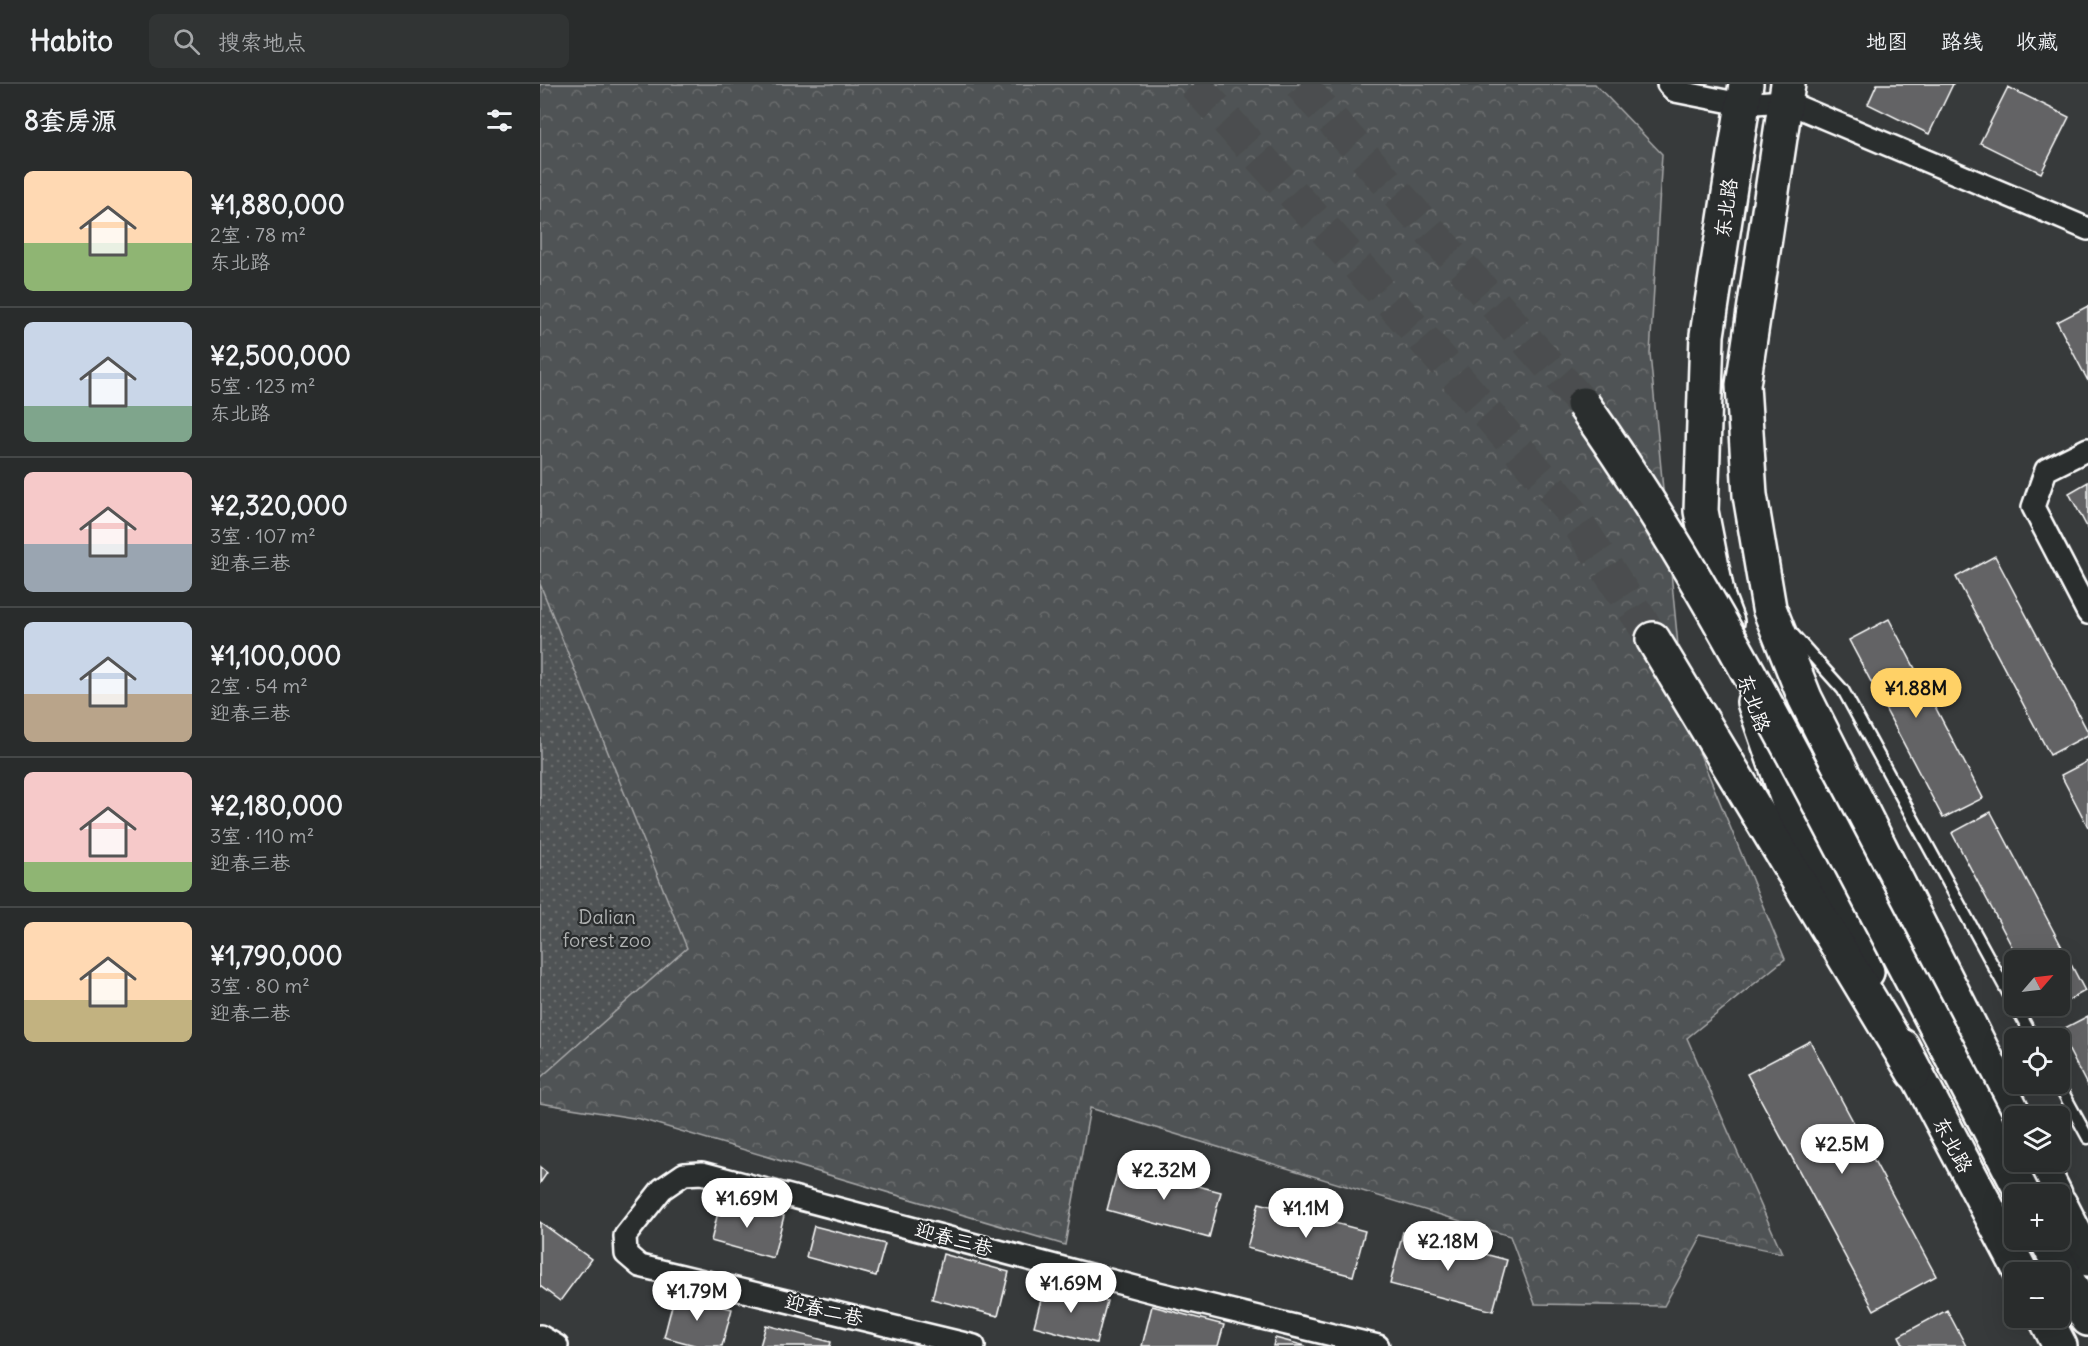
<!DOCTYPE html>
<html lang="zh">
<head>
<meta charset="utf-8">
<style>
	body { margin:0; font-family:Delius,"LXGW WenKai TC",sans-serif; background:#313434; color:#f1f3f6; height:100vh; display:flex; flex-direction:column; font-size:22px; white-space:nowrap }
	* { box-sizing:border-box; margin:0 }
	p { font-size:20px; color:#a5a7a9 }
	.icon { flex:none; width:33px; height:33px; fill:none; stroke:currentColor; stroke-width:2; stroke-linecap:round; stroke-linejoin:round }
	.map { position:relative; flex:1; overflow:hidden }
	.details { display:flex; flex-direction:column; background:#292c2c; width:540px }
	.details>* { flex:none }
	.needle { width:39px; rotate:62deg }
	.buttons { position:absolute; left:1464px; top:866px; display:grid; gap:12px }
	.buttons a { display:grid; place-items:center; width:66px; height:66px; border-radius:9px; background:#292c2c; box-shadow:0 6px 24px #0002,0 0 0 2px #454848; font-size:30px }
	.price { position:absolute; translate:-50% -51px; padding:0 14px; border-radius:21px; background:#fff; color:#222; font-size:20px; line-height:39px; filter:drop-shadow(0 2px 3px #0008) }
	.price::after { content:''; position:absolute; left:50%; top:36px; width:18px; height:14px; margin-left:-9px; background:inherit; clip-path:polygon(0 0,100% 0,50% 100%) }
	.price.on { background:#ffd166; color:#111 }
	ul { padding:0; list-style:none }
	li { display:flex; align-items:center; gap:18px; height:150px; padding:0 24px }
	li+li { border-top:2px solid #454848 }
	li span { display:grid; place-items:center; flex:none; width:168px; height:120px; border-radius:9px; color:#555 }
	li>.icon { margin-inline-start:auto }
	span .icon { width:72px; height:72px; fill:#fffc; stroke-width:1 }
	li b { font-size:26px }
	h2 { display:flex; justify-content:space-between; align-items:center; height:72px; padding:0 24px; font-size:26px }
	header { display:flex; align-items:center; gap:36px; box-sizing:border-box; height:84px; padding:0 30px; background:#292c2c; border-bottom:2px solid #454848 }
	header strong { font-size:28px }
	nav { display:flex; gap:33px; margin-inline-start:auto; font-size:21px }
	.search { width:420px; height:54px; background:#313434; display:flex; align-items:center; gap:15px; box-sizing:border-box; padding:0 21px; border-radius:9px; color:#a5a7a9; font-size:22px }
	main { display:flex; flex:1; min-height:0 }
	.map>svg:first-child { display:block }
	.forest { fill:url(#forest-crowns); stroke:#a8a9aa; stroke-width:1.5 }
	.park { fill:url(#park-dots); stroke:#a8a9aa; stroke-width:1.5 }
	.building { fill:#636465; stroke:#fff; stroke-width:1.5 }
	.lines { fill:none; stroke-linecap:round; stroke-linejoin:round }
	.highway-tunnel { stroke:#4b4e4f; stroke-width:33; stroke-dasharray:33 16; stroke-linecap:butt }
	.lane-casing { stroke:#fff; stroke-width:15 }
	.street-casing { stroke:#fff; stroke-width:26 }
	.primary-casing { stroke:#fff; stroke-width:38 }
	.highway-casing { stroke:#fff; stroke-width:38 }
	.lane { stroke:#2a2d2e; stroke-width:10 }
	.street { stroke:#2a2d2e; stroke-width:21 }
	.primary { stroke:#2a2d2e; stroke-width:33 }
	.highway { stroke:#2a2d2e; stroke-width:33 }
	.highway-bridge-casing { stroke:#fff; stroke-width:38; stroke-linecap:butt }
	.highway-bridge { stroke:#2a2d2e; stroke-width:33 }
	.labels { text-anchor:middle; stroke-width:4.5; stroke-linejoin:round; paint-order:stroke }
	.street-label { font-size:20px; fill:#fff; stroke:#2a2d2e }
	.park-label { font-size:20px; fill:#b0b2b2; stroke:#2a2d2e }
</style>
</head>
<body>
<header>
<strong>Habito</strong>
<div class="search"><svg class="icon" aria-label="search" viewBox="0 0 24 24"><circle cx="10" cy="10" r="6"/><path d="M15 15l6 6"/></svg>搜索地点</div>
<nav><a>地图</a><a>路线</a><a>收藏</a></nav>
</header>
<main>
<section class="details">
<h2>8套房源<svg class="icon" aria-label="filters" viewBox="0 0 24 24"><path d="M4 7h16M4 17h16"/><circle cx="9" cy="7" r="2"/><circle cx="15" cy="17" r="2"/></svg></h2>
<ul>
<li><span style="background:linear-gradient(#ffd9b3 60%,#8fb573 0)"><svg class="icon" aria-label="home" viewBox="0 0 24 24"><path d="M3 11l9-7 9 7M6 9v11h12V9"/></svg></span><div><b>¥1,880,000</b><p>2室 · 78 m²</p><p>东北路</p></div></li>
<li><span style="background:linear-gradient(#c9d6e8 70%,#7fa58c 0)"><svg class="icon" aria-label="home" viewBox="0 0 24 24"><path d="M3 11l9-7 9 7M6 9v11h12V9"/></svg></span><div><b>¥2,500,000</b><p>5室 · 123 m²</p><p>东北路</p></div></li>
<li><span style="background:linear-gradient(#f6c9c9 60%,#9aa5b1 0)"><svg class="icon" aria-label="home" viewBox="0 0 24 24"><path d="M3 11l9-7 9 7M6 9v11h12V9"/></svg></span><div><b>¥2,320,000</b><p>3室 · 107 m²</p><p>迎春三巷</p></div></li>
<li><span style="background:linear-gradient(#c9d6e8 60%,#b9a48a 0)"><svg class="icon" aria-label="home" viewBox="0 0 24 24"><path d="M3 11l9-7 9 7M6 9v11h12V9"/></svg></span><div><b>¥1,100,000</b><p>2室 · 54 m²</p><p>迎春三巷</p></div></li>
<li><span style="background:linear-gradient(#f6c9c9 75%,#8fb573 0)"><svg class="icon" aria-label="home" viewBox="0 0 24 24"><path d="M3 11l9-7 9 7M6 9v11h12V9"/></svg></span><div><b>¥2,180,000</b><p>3室 · 110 m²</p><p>迎春三巷</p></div></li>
<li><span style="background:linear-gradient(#ffd9b3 65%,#c2b280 0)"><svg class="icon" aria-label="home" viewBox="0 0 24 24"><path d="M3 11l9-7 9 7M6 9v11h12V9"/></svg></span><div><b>¥1,790,000</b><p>3室 · 80 m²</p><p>迎春二巷</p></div></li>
</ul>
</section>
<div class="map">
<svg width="1548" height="1262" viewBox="0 0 1548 1262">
	<defs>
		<pattern id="forest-crowns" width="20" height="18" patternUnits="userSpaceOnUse" patternTransform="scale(1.5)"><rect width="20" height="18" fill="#505354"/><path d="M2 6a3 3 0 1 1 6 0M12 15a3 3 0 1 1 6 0" fill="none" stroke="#6a6d6e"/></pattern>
		<pattern id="park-dots" width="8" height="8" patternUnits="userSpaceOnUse" patternTransform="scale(1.5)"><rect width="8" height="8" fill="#505354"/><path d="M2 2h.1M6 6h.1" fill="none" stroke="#6a6d6e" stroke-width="1.8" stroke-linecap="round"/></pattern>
	</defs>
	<rect width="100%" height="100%" fill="#373a3b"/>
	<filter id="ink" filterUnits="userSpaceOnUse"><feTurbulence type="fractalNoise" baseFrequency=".0167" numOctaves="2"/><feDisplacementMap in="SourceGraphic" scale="12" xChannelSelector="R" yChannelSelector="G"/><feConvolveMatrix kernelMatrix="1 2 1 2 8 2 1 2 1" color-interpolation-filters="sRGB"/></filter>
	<g filter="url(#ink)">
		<path class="forest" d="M0,0H1055L1122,70L1110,270L1145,634L1245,875L1147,954L1242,1169L1162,1152L1124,1222L995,1220L970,1152L550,1024L525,1161L100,1035L0,1019Z"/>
		<path class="park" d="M0,500L147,864L0,994Z"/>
		<path class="building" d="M1337,0H1413L1389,50L1328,20Z
			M1468,3L1529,33L1501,89L1440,59Z
			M1548,222V297L1517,238Z
			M1548,398V445L1529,409Z
			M1455,472L1548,648V651L1510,671L1416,493Z
			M1349,535L1443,714L1403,734L1309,556Z
			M1548,677V743L1521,691Z
			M1451,728L1545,907L1520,921V876H1479L1412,749Z
			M1548,932V1003L1519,947Z
			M1270,957L1396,1192L1334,1226L1207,990Z
			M579,1081L681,1108L669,1154L567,1126Z
			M0,1083L7,1089L0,1099Z
			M181,1116L244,1132L233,1174L171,1157Z
			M719,1119L825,1147L813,1192L707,1164Z
			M0,1138L51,1175L20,1217L0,1202Z
			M274,1142L345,1160L336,1192L266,1173Z
			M863,1148L967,1176L953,1227L850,1200Z
			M403,1170L469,1188L458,1232L392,1215Z
			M505,1201L567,1217L556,1259L494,1242Z
			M135,1210L192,1225L182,1262H158L124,1253Z
			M612,1222L684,1241L678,1262H602Z
			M1407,1226L1426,1262H1364L1359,1252Z
			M226,1241L291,1258L290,1262H220Z
			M735,1254L766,1262H733Z"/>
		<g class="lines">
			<path class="highway-tunnel" d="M654,0L873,243L1026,421L1113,555
				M760,0L1043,320"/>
			<g class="lane-casing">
				<path id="lane" d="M1252,549L1303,606L1474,920
					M1475,921L1493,954
					M1518,999L1548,1054"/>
			</g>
			<g class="street-casing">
				<path id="street" d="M1128,0L1135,7L1201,20L1244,17L1548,145
					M1548,365L1506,386L1493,423L1548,529
					M0,1252L17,1262
					M434,1262L100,1182L86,1170L85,1152L122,1105L144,1090L162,1089L618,1209L838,1262"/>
			</g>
			<g class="primary-casing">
				<path id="primary" d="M1248,0L1203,301L1210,411L1229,524L1265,614L1475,1032
					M1187,538L1178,514L1161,427L1167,251L1206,0
					M1214,618L1252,728L1327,888
					M1362,962L1481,1188
					M1498,1077L1515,1110
					M1520,1120L1548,1175
					M1505,1233L1520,1262"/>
			</g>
			<g class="highway-casing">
				<path id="highway" d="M1113,555L1374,989
					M1506,1155L1548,1235"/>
			</g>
			<use href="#lane" class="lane"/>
			<use href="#street" class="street"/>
			<use href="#primary" class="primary"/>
			<use href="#highway" class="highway"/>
			<g class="highway-bridge-casing">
				<path id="highway-bridge" d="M1043,320C1133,447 1208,585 1281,723C1349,851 1416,981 1483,1110"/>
			</g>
			<use href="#highway-bridge" class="highway-bridge"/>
		</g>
	</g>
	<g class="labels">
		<g class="street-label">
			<text transform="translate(1186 124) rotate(-82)" y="7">东北路</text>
			<text transform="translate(1214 619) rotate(71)" y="7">东北路</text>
			<text transform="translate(1413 1061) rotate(62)" y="7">东北路</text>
			<text transform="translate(414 1155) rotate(15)" y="7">迎春三巷</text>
			<text transform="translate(284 1226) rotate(13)" y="7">迎春二巷</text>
		</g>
		<g class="park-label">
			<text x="67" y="840">Dalian<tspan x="67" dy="23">forest zoo</tspan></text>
		</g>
	</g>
</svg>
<div class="buttons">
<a><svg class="needle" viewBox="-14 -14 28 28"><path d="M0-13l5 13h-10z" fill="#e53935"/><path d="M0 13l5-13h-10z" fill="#a5a7a9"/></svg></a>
<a><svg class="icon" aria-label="locate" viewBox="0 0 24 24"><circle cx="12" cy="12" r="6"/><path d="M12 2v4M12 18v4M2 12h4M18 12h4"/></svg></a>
<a><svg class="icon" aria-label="layers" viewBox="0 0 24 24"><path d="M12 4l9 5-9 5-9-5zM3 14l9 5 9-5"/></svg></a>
<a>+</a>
<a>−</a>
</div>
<b class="price on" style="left:1376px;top:635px">¥1.88M</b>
<b class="price" style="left:1302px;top:1091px">¥2.5M</b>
<b class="price" style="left:624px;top:1117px">¥2.32M</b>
<b class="price" style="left:207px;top:1145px">¥1.69M</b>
<b class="price" style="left:766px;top:1155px">¥1.1M</b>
<b class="price" style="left:908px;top:1188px">¥2.18M</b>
<b class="price" style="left:531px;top:1230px">¥1.69M</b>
<b class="price" style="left:157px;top:1238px">¥1.79M</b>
</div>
</main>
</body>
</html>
